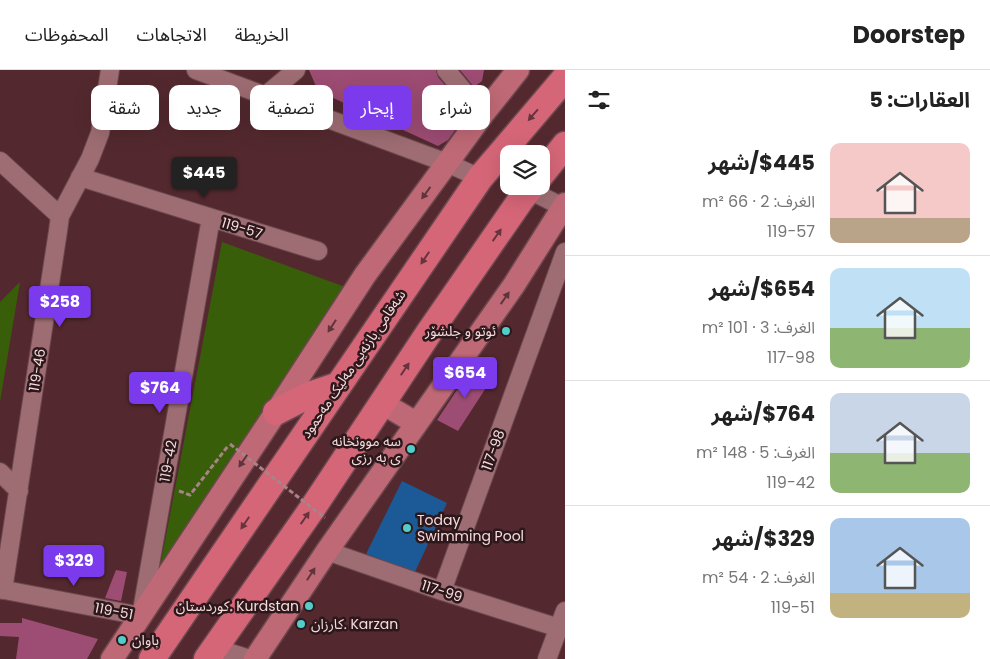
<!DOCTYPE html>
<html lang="ar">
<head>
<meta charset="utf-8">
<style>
	body { margin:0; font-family:Poppins,"Noto Sans Arabic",sans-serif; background:#f6f6f6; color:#222; direction:rtl; height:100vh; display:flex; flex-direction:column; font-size:19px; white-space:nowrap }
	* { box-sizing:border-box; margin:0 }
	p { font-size:16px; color:#767676 }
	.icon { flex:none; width:28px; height:28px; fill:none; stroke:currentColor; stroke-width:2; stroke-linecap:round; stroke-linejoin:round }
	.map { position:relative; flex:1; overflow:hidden; direction:ltr }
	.side { display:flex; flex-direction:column; background:#fff; width:425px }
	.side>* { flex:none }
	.top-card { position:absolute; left:15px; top:15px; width:475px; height:45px; direction:rtl; display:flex; gap:10px }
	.tools { position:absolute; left:500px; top:75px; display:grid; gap:10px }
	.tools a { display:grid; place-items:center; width:50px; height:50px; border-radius:10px; background:#fff; box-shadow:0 5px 20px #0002; font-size:25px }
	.price { position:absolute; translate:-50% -42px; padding:0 11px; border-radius:5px; background:#7c3aed; color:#fff; font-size:16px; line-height:32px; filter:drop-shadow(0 1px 2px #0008) }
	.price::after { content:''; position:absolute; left:50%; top:30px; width:15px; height:11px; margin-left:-8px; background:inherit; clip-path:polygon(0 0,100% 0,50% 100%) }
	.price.current { background:#222; color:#fff }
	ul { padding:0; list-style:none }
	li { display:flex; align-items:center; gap:15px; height:125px; padding:0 20px }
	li+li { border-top:1px solid #e0e0e0 }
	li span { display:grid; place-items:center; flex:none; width:140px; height:100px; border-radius:10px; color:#555 }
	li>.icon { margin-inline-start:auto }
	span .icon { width:60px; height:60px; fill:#fffc; stroke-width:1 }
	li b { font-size:21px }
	h2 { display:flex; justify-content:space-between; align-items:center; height:60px; padding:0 20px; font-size:21px }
	.tag { padding:0 18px; border-radius:10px; background:#fff; box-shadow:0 5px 20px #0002; font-size:18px; line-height:45px }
	.tag.current { background:#7c3aed; color:#fff }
	header { display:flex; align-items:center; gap:30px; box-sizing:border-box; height:70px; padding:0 25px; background:#fff; border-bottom:1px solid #e0e0e0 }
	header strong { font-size:24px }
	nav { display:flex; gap:28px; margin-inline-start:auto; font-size:18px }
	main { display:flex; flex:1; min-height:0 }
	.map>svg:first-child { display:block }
	.green { fill:#395e09 }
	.water { fill:#1c5a97 }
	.building { fill:#9d4c73 }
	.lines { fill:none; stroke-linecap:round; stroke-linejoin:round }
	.minor-casing { stroke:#6c484e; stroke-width:20 }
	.major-casing { stroke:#6c484e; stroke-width:25 }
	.highway-casing { stroke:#6c484e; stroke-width:29 }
	.path { stroke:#a78488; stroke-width:3; stroke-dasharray:5 2.5; stroke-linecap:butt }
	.minor { stroke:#9e6d73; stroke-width:18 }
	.major { stroke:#bf6976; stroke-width:22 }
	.highway { stroke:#d56678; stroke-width:26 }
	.path-bridge { stroke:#a78488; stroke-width:3; stroke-dasharray:5 2.5; stroke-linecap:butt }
	.oneway { fill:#67333c }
	.oneway2 { fill:#5f343b }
	.poi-dot { fill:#53cdc9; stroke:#2c181b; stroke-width:2 }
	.labels { text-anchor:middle; stroke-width:5; stroke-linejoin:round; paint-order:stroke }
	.street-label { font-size:14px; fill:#f6dadc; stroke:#2c181b }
	.poi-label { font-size:14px; fill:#f6dadc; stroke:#2c181b; text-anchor:end }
</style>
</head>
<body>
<header>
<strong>Doorstep</strong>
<nav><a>الخريطة</a><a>الاتجاهات</a><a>المحفوظات</a></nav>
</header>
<main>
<section class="side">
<h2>العقارات: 5<svg class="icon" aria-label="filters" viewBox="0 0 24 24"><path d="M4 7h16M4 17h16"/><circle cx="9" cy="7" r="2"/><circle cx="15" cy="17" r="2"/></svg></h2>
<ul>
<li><span style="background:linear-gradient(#f6c9c9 75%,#b9a48a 0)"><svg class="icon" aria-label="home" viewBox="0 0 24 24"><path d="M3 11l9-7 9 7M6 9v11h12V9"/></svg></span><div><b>$445/شهر</b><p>الغرف: 2 · 66 m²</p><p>119-57</p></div></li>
<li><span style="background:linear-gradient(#bfe0f5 60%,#8fb573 0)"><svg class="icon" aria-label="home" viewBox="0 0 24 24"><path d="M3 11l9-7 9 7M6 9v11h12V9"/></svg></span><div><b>$654/شهر</b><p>الغرف: 3 · 101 m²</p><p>117-98</p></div></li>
<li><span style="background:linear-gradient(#c9d6e8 60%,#8fb573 0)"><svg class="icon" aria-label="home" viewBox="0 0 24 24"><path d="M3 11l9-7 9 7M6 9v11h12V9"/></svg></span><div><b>$764/شهر</b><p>الغرف: 5 · 148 m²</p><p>119-42</p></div></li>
<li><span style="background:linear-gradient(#a9c7e8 75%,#c2b280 0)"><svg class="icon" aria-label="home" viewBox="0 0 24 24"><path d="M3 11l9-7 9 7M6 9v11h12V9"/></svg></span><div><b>$329/شهر</b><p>الغرف: 2 · 54 m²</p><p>119-51</p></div></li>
</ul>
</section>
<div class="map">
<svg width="565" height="589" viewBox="0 0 565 589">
	<rect width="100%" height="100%" fill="#53292f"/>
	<path class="green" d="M222,172L348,218L160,497Z
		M20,212L0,332V232Z"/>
	<path class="water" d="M402,411L447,433L414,504L366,484Z"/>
	<path class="building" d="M309,0H436L438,7L468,42L448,70L438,76L318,21Z
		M460,0H484L482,11L474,17Z
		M473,296L493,307L458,361L437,350Z
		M116,500L127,502L121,531L105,528Z
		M22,548L98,569L87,589H16L19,567L0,566V553H22Z"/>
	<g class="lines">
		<g class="minor-casing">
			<path id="minor" d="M196,0L447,93L480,108
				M446,0L483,44
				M265,26L296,0
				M0,91L60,146
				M80,107L318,181
				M529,120L565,138
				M0,402L19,421
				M327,481L442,521L559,558
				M0,519L141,546L211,148
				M3,520L58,161L60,146L90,89L100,63L110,0
				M442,521L565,182
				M215,578L250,589
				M547,589L565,541"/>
		</g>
		<g class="major-casing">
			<path id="major" d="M382,333L416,353
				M112,589L276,342L365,205L483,44L518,0
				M255,589L327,481L514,215L565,134"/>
		</g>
		<g class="highway-casing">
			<path id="highway" d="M541,105L565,75
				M276,342L309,325L339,315
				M152,589L480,108L565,8
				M207,589L312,439L428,264L520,131L532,116"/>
		</g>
		<path class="path" d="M179,421L190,425L228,376"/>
		<use href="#minor" class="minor"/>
		<use href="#major" class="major"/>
		<use href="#highway" class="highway"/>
		<path class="path-bridge" d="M230,374L325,448"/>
	</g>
	<defs><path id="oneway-solid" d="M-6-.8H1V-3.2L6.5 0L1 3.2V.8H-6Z" transform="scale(1.25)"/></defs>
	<g class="oneway">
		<use href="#oneway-solid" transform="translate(533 45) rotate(131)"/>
		<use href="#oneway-solid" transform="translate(497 165) rotate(-55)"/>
		<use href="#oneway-solid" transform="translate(425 188) rotate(124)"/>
		<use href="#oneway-solid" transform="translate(405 299) rotate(-56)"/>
		<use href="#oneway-solid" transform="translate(305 448) rotate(-55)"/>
		<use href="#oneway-solid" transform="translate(245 453) rotate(124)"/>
	</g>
	<g class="oneway2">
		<use href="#oneway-solid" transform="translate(426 123) rotate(126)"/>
		<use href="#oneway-solid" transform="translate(505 228) rotate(-55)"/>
		<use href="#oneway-solid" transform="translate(332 256) rotate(123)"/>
		<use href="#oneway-solid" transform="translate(243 391) rotate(124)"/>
		<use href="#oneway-solid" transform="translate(311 504) rotate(-57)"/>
	</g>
	<g class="poi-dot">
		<circle cx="506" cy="261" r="5"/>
		<circle cx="411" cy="379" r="5"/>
		<circle cx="407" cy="458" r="5"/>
		<circle cx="309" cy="536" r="5"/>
		<circle cx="301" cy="554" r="5"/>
		<circle cx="122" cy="570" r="5"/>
	</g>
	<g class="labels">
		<g class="street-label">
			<text transform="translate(242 158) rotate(17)" y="5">119-57</text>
			<text transform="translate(353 294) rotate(-56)" y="5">شەقامی بازنەیی مەلیک مەحمود</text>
			<text transform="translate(37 300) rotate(-81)" y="5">119-46</text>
			<text transform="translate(493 380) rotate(-70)" y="5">117-98</text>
			<text transform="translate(168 391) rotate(-80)" y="5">119-42</text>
			<text transform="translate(442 521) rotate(18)" y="5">117-99</text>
			<text transform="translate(114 541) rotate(11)" y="5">119-51</text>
		</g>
		<g class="poi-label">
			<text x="496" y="266">ئوتو و جلشۆر</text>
			<text x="401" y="376">سه موونخانه<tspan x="401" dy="16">ی به رزی</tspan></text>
			<text x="417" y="455" text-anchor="start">Today<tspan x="417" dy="16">Swimming Pool</tspan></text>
			<text x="299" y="541">کوردستان. Kurdstan</text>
			<text x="311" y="559" text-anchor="start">کارزان. Karzan</text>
			<text x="132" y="575" text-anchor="start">باوان</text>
		</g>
	</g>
</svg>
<div class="tools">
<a><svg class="icon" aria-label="layers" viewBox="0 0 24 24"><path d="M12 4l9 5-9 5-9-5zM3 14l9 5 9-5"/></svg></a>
</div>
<b class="price current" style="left:204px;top:129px">$445</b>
<b class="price" style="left:60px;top:258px">$258</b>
<b class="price" style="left:465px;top:329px">$654</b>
<b class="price" style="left:160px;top:344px">$764</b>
<b class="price" style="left:74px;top:517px">$329</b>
<div class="top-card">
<a class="tag">شراء</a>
<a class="tag current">إيجار</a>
<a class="tag">تصفية</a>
<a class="tag">جديد</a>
<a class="tag">شقة</a>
</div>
</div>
</main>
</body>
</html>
